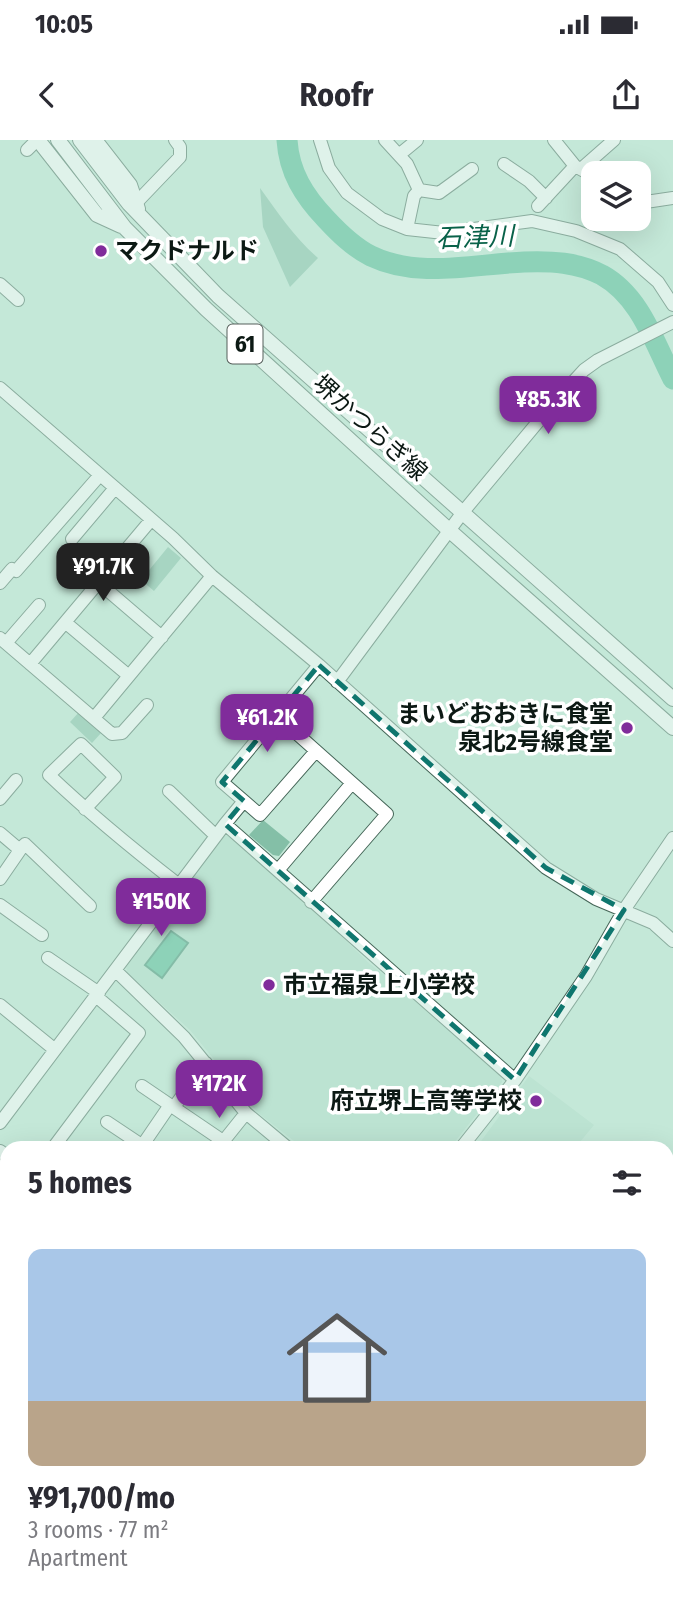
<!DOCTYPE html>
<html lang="en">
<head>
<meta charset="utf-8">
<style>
	body { margin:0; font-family:"Fira Sans Condensed","Noto Sans JP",sans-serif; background:#f7f7f7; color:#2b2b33; height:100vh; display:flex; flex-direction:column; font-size:26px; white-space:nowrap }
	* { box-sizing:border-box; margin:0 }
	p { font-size:23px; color:#7c7c81 }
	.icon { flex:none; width:38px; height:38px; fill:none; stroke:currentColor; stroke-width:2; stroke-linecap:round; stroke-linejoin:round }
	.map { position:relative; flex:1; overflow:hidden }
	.side { position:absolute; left:0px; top:1001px; width:674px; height:471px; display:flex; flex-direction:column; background:#fff; border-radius:21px 21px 0 0; box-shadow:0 7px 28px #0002 }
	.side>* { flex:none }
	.tools { position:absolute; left:581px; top:21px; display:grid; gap:14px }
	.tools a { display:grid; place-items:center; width:70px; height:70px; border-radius:14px; background:#fff; box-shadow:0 7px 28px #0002; font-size:35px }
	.price { position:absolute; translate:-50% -60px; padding:0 16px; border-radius:14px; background:#802c9b; color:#fff; font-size:23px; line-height:46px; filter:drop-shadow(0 2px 4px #0008) }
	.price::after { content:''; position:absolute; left:50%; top:42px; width:21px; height:16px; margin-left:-10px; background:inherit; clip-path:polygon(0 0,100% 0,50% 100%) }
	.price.active { background:#222; color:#fff }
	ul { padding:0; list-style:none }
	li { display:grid; align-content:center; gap:14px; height:371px; padding:0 28px }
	li span { display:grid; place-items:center; height:217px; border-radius:14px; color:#555 }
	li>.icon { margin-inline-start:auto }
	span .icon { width:126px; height:126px; fill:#fffc; stroke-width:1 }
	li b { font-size:30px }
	h2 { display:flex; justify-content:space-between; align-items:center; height:84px; padding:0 28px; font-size:30px }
	.status { display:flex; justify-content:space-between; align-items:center; height:49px; padding:0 35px; background:#fff; direction:ltr }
	.status svg { height:19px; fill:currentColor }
	header { display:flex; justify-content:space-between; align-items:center; height:91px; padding:0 28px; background:#fff; font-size:32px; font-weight:700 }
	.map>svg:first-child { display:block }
	.built { fill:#b1ddc9 }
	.green { fill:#84bfa7 }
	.water { fill:#49b891; stroke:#37886c; stroke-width:2 }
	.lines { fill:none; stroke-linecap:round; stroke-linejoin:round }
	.river { stroke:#49b891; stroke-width:21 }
	.minor-casing { stroke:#456658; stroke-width:14 }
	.major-casing { stroke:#456658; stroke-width:16 }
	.minor { stroke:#fff; stroke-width:12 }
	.major { stroke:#fff; stroke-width:14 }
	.marked { fill:none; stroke:#0f766e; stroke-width:5; stroke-dasharray:14 9; stroke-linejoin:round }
	.poi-dot { fill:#802c9b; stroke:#fff; stroke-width:2.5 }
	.labels { text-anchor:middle; stroke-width:7; stroke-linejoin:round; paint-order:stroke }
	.shield { fill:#fff; stroke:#555e5a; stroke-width:2 }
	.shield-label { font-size:23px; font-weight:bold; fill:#0c1914 }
	.poi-label { font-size:24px; font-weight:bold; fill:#0c1914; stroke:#fff; text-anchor:start }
	.street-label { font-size:24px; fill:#0c1914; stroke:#fff }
	.water-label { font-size:26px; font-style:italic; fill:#096249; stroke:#fff }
</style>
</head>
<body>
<div class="status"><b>10:05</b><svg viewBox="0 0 49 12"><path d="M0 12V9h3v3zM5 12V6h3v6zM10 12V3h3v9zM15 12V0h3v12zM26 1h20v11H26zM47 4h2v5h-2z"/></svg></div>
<header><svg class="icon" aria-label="back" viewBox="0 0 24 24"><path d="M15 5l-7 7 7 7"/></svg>Roofr<svg class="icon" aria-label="share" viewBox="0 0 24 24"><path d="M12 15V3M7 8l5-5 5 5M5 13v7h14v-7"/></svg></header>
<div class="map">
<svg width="673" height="1471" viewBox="0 0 673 1471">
	<rect width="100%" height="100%" fill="#c4e8d8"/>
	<path class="built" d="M229,695L284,741L370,824L412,857L501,935L502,942L450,1008H303L257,972L190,890L127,833L126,825L222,696Z
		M529,936L594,985L575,1008H476Z
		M673,1049V1206L670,1210L673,1212V1357L667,1365V1056Z"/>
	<path class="green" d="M260,48C278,73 295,98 318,118L290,147L263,87Z
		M168,407L181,418L154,451L141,440Z
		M80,571L102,592L92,603L70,582Z
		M263,680L290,702L279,716L273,715L249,695Z
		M28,1465H146L153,1471H34Z"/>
	<path class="water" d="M171,791L188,803L162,838L145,825Z"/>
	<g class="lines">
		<path class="river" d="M287,0C289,32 304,56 326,79C339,93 353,107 371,116C419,139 474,124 524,122C551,121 577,122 602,135C640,156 654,202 673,239"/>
		<g class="minor-casing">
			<path id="minor" d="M320,0L329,28L347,53L382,79L407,89L444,93L532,81L576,91L620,109L658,142L673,165
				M385,0L407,24L419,50
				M554,0L575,26L593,36
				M27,10L37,0
				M400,14L417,0
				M504,24L529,41L546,58
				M581,29L614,0
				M136,63L180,17V7L175,0
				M639,63L673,58
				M538,66L575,26
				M407,89L414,56L419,50L439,53L472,29
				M0,144L18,160
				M0,248L173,398L212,436L319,525L546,728L596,759L653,783L673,801
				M72,399L115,348
				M0,443L12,429L16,431L100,335
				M99,443L162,497
				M66,483L129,536
				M0,498L112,594L122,593L147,565
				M6,503L39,465
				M30,524L151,380
				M337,542L463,372L552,265L584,230L598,220L673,182
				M277,576L387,674L311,762
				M94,578L212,436
				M169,651L216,696
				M0,659L16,640
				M244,661L260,675L316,611
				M85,669L115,637L81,604L49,635C90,674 134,710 179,745
				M225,684L244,661L222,642L319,525
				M0,693L20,710L25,704L90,766
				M279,729L352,643
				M0,739L20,710
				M0,765L42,795
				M48,818L99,853
				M116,831L184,897L246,973L288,1008
				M0,865L54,909
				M142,946L223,1001
				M174,967L206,923
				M107,982L146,1008
				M0,983L225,684L515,940
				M142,1006L170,965
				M53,1008L139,893L97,857
				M218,1008L246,973
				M461,1008L515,940L586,836L624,770L673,698
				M0,1011L7,1016
				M0,1069L7,1074
				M0,1149L7,1154
				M0,1231L7,1236
				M0,1266L7,1257
				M0,1363L7,1354
				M0,1400L7,1409
				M0,1453L7,1445
				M154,1465L161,1471
				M641,1465L650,1471
				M169,1471L173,1465
				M252,1471L254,1465
				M315,1471L320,1465
				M494,1471L498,1465"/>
		</g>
		<g class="major-casing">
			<path id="major" d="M38,0L97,75L121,86
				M58,0L125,88L206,169L450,391L673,588
				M80,0L129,64L218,156L673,559
				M95,0L130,45L138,69"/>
		</g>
		<use href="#minor" class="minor"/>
		<use href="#major" class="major"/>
	</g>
	<path d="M0 0H673V1471H0ZM319,525L546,728L624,770L515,940L225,684L244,661L222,642Z" fill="#c4e8d8" fill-opacity=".55" fill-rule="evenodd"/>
	<path class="marked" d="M319,525L546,728L624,770L515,940L225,684L244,661L222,642Z"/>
	<g class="poi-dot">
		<circle cx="101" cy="111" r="7"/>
		<circle cx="627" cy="588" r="7"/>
		<circle cx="269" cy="845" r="7"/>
		<circle cx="536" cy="961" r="7"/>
	</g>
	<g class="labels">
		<rect class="shield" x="227.5" y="184.5" width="35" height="39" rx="5"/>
		<g class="shield-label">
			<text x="245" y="212">61</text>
		</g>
		<g class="poi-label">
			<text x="115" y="119">マクドナルド</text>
			<text x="613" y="582" text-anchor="end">まいどおおきに食堂<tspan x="613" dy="28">泉北2号線食堂</tspan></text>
			<text x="283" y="853">市立福泉上小学校</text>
			<text x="522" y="969" text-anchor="end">府立堺上高等学校</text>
		</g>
		<g class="street-label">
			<text transform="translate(370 288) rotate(42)" y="8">堺かつらぎ線</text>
		</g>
		<g class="water-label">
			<text transform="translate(475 97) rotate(-2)" y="9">石津川</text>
		</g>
	</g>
</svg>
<div class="tools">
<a><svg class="icon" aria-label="layers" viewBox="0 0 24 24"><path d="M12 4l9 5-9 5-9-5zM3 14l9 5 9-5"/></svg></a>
</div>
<b class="price" style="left:548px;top:296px">¥85.3K</b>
<b class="price active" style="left:103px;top:463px">¥91.7K</b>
<b class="price" style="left:267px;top:614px">¥61.2K</b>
<b class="price" style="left:161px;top:798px">¥150K</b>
<b class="price" style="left:219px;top:980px">¥172K</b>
<section class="side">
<h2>5 homes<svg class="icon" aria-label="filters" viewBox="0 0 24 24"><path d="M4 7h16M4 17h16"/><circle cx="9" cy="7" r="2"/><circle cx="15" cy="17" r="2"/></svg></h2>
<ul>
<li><span style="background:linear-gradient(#a9c7e8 70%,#b9a48a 0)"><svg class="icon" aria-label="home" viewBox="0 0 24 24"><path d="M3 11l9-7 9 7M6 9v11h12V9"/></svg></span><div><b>¥91,700/mo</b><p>3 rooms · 77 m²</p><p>Apartment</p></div></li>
</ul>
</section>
</div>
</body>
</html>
